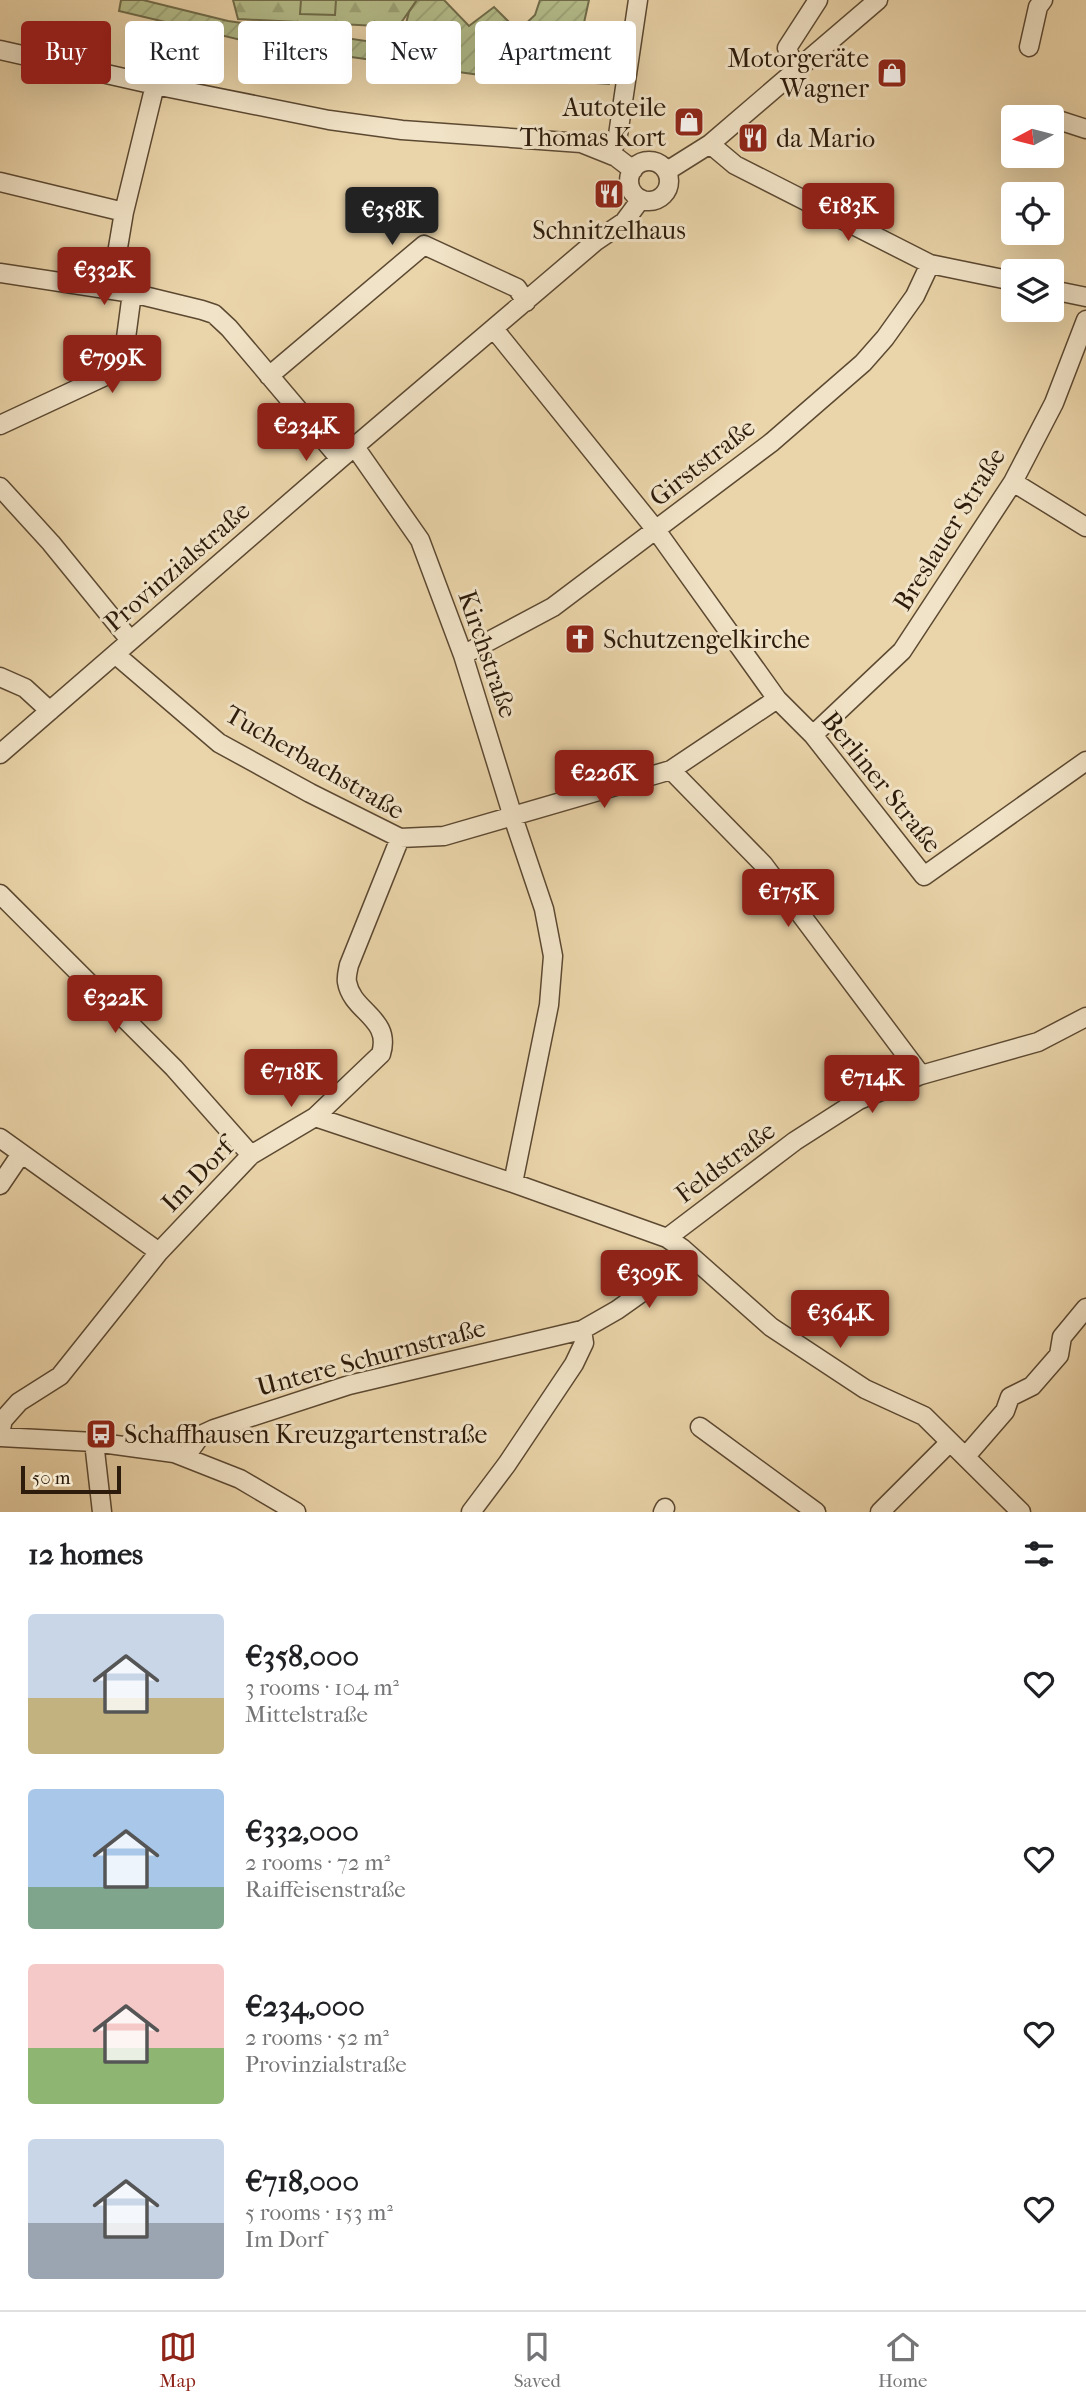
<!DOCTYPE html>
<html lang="en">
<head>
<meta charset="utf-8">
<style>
	body { margin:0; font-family:"IM FELL French Canon",serif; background:#f2f2f2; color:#202124; height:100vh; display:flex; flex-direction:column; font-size:26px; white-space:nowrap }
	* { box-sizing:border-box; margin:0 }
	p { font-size:23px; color:#757577 }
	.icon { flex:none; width:38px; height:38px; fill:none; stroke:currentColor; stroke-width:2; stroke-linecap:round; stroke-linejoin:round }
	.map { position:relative; height:1512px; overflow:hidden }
	.side { display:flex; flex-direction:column; background:#fff; flex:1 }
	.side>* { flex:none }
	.banner { position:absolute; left:21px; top:21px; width:700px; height:63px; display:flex; gap:14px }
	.needle { width:46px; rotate:263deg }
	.controls { position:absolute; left:1001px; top:105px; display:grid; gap:14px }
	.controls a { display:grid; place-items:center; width:63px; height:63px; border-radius:7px; background:#fff; box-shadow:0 7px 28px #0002; font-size:35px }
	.scale { position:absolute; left:21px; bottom:18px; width:100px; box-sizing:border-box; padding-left:7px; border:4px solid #2d1b0b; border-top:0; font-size:19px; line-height:24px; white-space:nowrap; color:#2d1b0b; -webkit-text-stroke:5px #f1e3c7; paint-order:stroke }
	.price { position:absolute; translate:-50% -60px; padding:0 16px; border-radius:7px; background:#8f2418; color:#fff; font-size:23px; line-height:46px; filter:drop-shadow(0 2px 4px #0008) }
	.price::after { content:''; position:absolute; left:50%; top:42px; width:21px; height:16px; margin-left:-10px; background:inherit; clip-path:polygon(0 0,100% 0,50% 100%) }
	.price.on { background:#222; color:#fff }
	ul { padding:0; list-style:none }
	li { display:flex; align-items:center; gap:21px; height:175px; padding:0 28px }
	li span { display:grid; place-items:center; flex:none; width:196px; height:140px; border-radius:7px; color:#555 }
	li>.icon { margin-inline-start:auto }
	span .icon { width:84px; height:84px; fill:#fffc; stroke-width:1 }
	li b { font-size:30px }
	h2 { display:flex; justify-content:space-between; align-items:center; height:84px; padding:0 28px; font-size:30px }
	.tag { padding:0 24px; border-radius:7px; background:#fff; box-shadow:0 7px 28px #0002; font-size:24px; line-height:63px }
	.tag.on { background:#8f2418; color:#fff }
	.tabs { display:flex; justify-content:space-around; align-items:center; height:98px; border-top:2px solid #e0e0e0; background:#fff; font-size:19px; color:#757577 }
	.tabs a { display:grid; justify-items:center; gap:4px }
	.tabs .on { color:#8f2418 }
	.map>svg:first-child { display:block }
	.forest { fill:url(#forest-firs); stroke:#716c4a; stroke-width:2 }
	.park { fill:#b5bd8a; stroke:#716c4a; stroke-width:2 }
	.garden { fill:url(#garden-furrows); stroke:#716c4a; stroke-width:2 }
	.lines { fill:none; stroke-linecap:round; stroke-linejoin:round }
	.minor-casing { stroke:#5c4932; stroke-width:21 }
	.minor { stroke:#f1e3c7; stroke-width:18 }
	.labels { text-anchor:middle; stroke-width:6; stroke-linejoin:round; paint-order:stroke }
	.poi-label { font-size:26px; fill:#2d1b0b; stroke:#f1e3c7; text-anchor:start }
	.street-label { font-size:26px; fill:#2d1b0b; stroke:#f1e3c7 }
</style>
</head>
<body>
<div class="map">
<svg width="1086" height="1512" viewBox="0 0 1086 1512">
	<defs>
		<pattern id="forest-firs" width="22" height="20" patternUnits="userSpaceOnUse" patternTransform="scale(1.75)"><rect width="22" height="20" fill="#b5bd8a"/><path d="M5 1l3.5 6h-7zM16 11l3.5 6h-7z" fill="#9ca276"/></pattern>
		<pattern id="garden-furrows" width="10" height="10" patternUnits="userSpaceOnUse" patternTransform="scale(1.75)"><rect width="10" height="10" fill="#b5bd8a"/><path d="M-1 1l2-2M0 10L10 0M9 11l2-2" fill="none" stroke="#9ca276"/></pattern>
	</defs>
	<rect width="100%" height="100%" fill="#ead4a9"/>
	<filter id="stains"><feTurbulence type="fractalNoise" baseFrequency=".00286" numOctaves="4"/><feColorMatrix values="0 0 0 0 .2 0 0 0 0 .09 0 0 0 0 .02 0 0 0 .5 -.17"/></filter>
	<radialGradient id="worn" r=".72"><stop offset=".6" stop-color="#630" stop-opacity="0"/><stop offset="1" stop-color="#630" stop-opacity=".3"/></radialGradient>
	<path class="forest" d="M233,0H417L398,27L238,19Z"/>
	<path class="park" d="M301,0H336L335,15L300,14Z"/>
	<path class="garden" d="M121,0H143L228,21L400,46L409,12L417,0H444L469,26L494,7L518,31L535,15L540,0H589L576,59L612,62L609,84L480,75L258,44L119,11Z"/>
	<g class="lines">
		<g class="minor-casing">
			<path id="minor" d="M1029,47L1038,7L1043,0
				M0,50L155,85L329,120L402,130L581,143L616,157L633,170
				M796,71L787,48L818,0
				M1052,118L1086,129
				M710,144L735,165L930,264L1013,281
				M611,155L618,135L638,0
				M629 181a20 20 0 1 1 40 0a20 20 0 1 1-40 0Z
				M667,171L710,144L878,0
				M0,182L124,212
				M0,273L132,293L202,310L214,314L229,328L340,459
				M111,289L124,212L155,85
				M1052,290L1086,297
				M494,329L656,530L777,699L813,735L924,876L1086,761
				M269,376L424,245L517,288L526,302
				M0,425L116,371L124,353L132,293
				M355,447L420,540L463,655L513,817L544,909L553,956L549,1005L513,1183
				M1013,482L1086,527
				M0,487L51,543L130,640
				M115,654L219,743L310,793L400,838L349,965C348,970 346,977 347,982C352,1012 392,1018 381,1054L315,1117
				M463,655L553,607L772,442L863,363L885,338L915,296L930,264
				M0,677L25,688L50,711
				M813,735L902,651L1013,482L1054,403L1086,320
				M0,754L340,459L596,241L624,222L641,199
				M671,770L763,864L921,1075
				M400,838L444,836L671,770L777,699
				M0,894L174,1068L251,1155
				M0,1138L159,1252
				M0,1185L21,1154
				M667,1238L795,1141L859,1100L921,1075L1038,1042L1086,1017
				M700,1427L816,1512
				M0,1433L3,1420L19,1402L60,1376L159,1252L251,1155L315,1117L513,1183L667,1238L683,1249L771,1327L865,1389L924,1416L1021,1512
				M0,1437L94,1442L174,1453L240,1479L296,1512
				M94,1442L102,1512
				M186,1456L201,1435L214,1429L349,1385L582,1330L617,1310L641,1293L683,1249
				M966,1456L1005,1411L1010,1397L1032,1386L1059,1355L1062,1337L1086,1308
				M471,1512L507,1464L574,1364L584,1343L582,1330
				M663,1512L665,1508
				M880,1512L949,1443"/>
		</g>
		<use href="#minor" class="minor"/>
	</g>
	<defs>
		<g id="shop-square" transform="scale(1.575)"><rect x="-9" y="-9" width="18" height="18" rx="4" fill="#8f2418" stroke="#f1e3c7"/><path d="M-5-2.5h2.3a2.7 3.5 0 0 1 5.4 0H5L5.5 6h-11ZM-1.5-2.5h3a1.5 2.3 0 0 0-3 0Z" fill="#fff"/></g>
		<g id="restaurant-square" transform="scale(1.575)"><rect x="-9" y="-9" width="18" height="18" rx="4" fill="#8f2418" stroke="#f1e3c7"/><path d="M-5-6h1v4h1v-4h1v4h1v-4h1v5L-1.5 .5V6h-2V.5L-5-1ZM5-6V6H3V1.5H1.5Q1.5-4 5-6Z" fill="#fff"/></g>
		<g id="church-square" transform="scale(1.575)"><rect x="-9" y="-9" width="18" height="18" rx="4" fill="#8f2418" stroke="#f1e3c7"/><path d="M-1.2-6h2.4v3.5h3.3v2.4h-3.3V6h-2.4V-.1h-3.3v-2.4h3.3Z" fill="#fff"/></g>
		<g id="bus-square" transform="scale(1.575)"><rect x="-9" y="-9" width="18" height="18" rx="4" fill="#8f2418" stroke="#f1e3c7"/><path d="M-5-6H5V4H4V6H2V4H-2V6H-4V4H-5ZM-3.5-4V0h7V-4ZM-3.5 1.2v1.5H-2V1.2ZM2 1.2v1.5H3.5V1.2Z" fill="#fff"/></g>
	</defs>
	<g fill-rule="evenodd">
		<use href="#shop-square" x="892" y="73"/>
		<use href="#shop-square" x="689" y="122"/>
		<use href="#restaurant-square" x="753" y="138"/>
		<use href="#restaurant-square" x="609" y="194"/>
		<use href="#church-square" x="580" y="639"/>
		<use href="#bus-square" x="101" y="1434"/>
	</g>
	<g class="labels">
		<g class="poi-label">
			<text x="869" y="67" text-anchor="end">Motorgeräte<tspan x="869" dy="30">Wagner</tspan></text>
			<text x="666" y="116" text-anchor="end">Autoteile<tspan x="666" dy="30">Thomas Kort</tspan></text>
			<text x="776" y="147">da Mario</text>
			<text x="609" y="239" text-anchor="middle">Schnitzelhaus</text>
			<text x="603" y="648">Schutzengelkirche</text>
			<text x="124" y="1443">Schaffhausen Kreuzgartenstraße</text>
		</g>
		<g class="street-label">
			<text transform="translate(702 462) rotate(-38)" y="9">Girststraße</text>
			<text transform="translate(949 529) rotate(-58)" y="9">Breslauer Straße</text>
			<text transform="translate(177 566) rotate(-41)" y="9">Provinzialstraße</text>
			<text transform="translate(488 654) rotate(71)" y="9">Kirchstraße</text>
			<text transform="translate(315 762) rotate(30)" y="9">Tucherbachstraße</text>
			<text transform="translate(882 782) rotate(51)" y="9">Berliner Straße</text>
			<text transform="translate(725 1162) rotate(-37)" y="9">Feldstraße</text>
			<text transform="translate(197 1175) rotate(-46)" y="9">Im Dorf</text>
			<text transform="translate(371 1357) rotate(-15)" y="9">Untere Schurnstraße</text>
		</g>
	</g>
	<rect width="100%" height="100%" filter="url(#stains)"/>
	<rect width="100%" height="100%" fill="url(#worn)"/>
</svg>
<div class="controls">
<a><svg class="needle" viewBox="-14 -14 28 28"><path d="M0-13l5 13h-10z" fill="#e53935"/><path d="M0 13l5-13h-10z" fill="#757577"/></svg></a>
<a><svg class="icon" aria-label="locate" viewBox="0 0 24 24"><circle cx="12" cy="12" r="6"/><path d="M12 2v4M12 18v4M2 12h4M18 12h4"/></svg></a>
<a><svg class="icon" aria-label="layers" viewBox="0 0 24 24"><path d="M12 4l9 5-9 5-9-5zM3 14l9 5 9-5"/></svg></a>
</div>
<div class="scale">50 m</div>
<b class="price" style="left:848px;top:243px">€183K</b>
<b class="price on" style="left:392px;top:247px">€358K</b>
<b class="price" style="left:104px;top:307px">€332K</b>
<b class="price" style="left:112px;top:395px">€799K</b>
<b class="price" style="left:306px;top:463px">€234K</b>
<b class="price" style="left:604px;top:810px">€226K</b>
<b class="price" style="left:788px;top:929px">€175K</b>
<b class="price" style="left:115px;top:1035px">€322K</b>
<b class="price" style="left:291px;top:1109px">€718K</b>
<b class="price" style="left:872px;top:1115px">€714K</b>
<b class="price" style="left:649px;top:1310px">€309K</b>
<b class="price" style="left:840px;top:1350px">€364K</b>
<div class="banner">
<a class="tag on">Buy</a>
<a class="tag">Rent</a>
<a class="tag">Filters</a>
<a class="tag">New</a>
<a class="tag">Apartment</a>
</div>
</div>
<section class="side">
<h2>12 homes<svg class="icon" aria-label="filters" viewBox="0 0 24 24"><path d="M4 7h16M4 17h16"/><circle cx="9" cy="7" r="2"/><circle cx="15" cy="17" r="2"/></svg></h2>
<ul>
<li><span style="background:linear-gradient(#c9d6e8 60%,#c2b280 0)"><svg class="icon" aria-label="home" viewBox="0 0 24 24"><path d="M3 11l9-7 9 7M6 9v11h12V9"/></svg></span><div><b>€358,000</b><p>3 rooms · 104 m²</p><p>Mittelstraße</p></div><svg class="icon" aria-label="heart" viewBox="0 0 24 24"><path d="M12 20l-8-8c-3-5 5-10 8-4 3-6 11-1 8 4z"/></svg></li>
<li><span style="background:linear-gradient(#a9c7e8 70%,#7fa58c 0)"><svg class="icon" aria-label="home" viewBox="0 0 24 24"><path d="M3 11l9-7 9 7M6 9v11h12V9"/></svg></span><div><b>€332,000</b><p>2 rooms · 72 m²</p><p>Raiffeisenstraße</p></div><svg class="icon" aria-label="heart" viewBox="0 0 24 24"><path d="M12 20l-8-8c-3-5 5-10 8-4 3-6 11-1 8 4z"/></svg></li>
<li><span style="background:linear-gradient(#f6c9c9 60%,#8fb573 0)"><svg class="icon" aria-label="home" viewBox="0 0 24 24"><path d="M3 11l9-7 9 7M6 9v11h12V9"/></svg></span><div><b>€234,000</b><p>2 rooms · 52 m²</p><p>Provinzialstraße</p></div><svg class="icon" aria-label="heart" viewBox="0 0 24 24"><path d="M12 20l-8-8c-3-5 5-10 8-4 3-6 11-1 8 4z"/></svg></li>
<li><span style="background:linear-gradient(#c9d6e8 60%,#9aa5b1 0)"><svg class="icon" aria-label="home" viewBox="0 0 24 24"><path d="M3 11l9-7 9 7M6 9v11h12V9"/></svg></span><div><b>€718,000</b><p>5 rooms · 153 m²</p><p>Im Dorf</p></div><svg class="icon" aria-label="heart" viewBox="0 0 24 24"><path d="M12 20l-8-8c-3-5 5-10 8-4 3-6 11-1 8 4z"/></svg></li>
</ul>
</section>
<nav class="tabs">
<a class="on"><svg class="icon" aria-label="map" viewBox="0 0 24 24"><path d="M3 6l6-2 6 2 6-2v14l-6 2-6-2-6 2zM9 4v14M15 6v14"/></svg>Map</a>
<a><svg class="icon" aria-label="saved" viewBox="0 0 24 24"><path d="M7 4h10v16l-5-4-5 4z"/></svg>Saved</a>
<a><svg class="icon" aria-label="home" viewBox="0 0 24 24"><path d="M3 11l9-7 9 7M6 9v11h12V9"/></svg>Home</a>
</nav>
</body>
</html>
